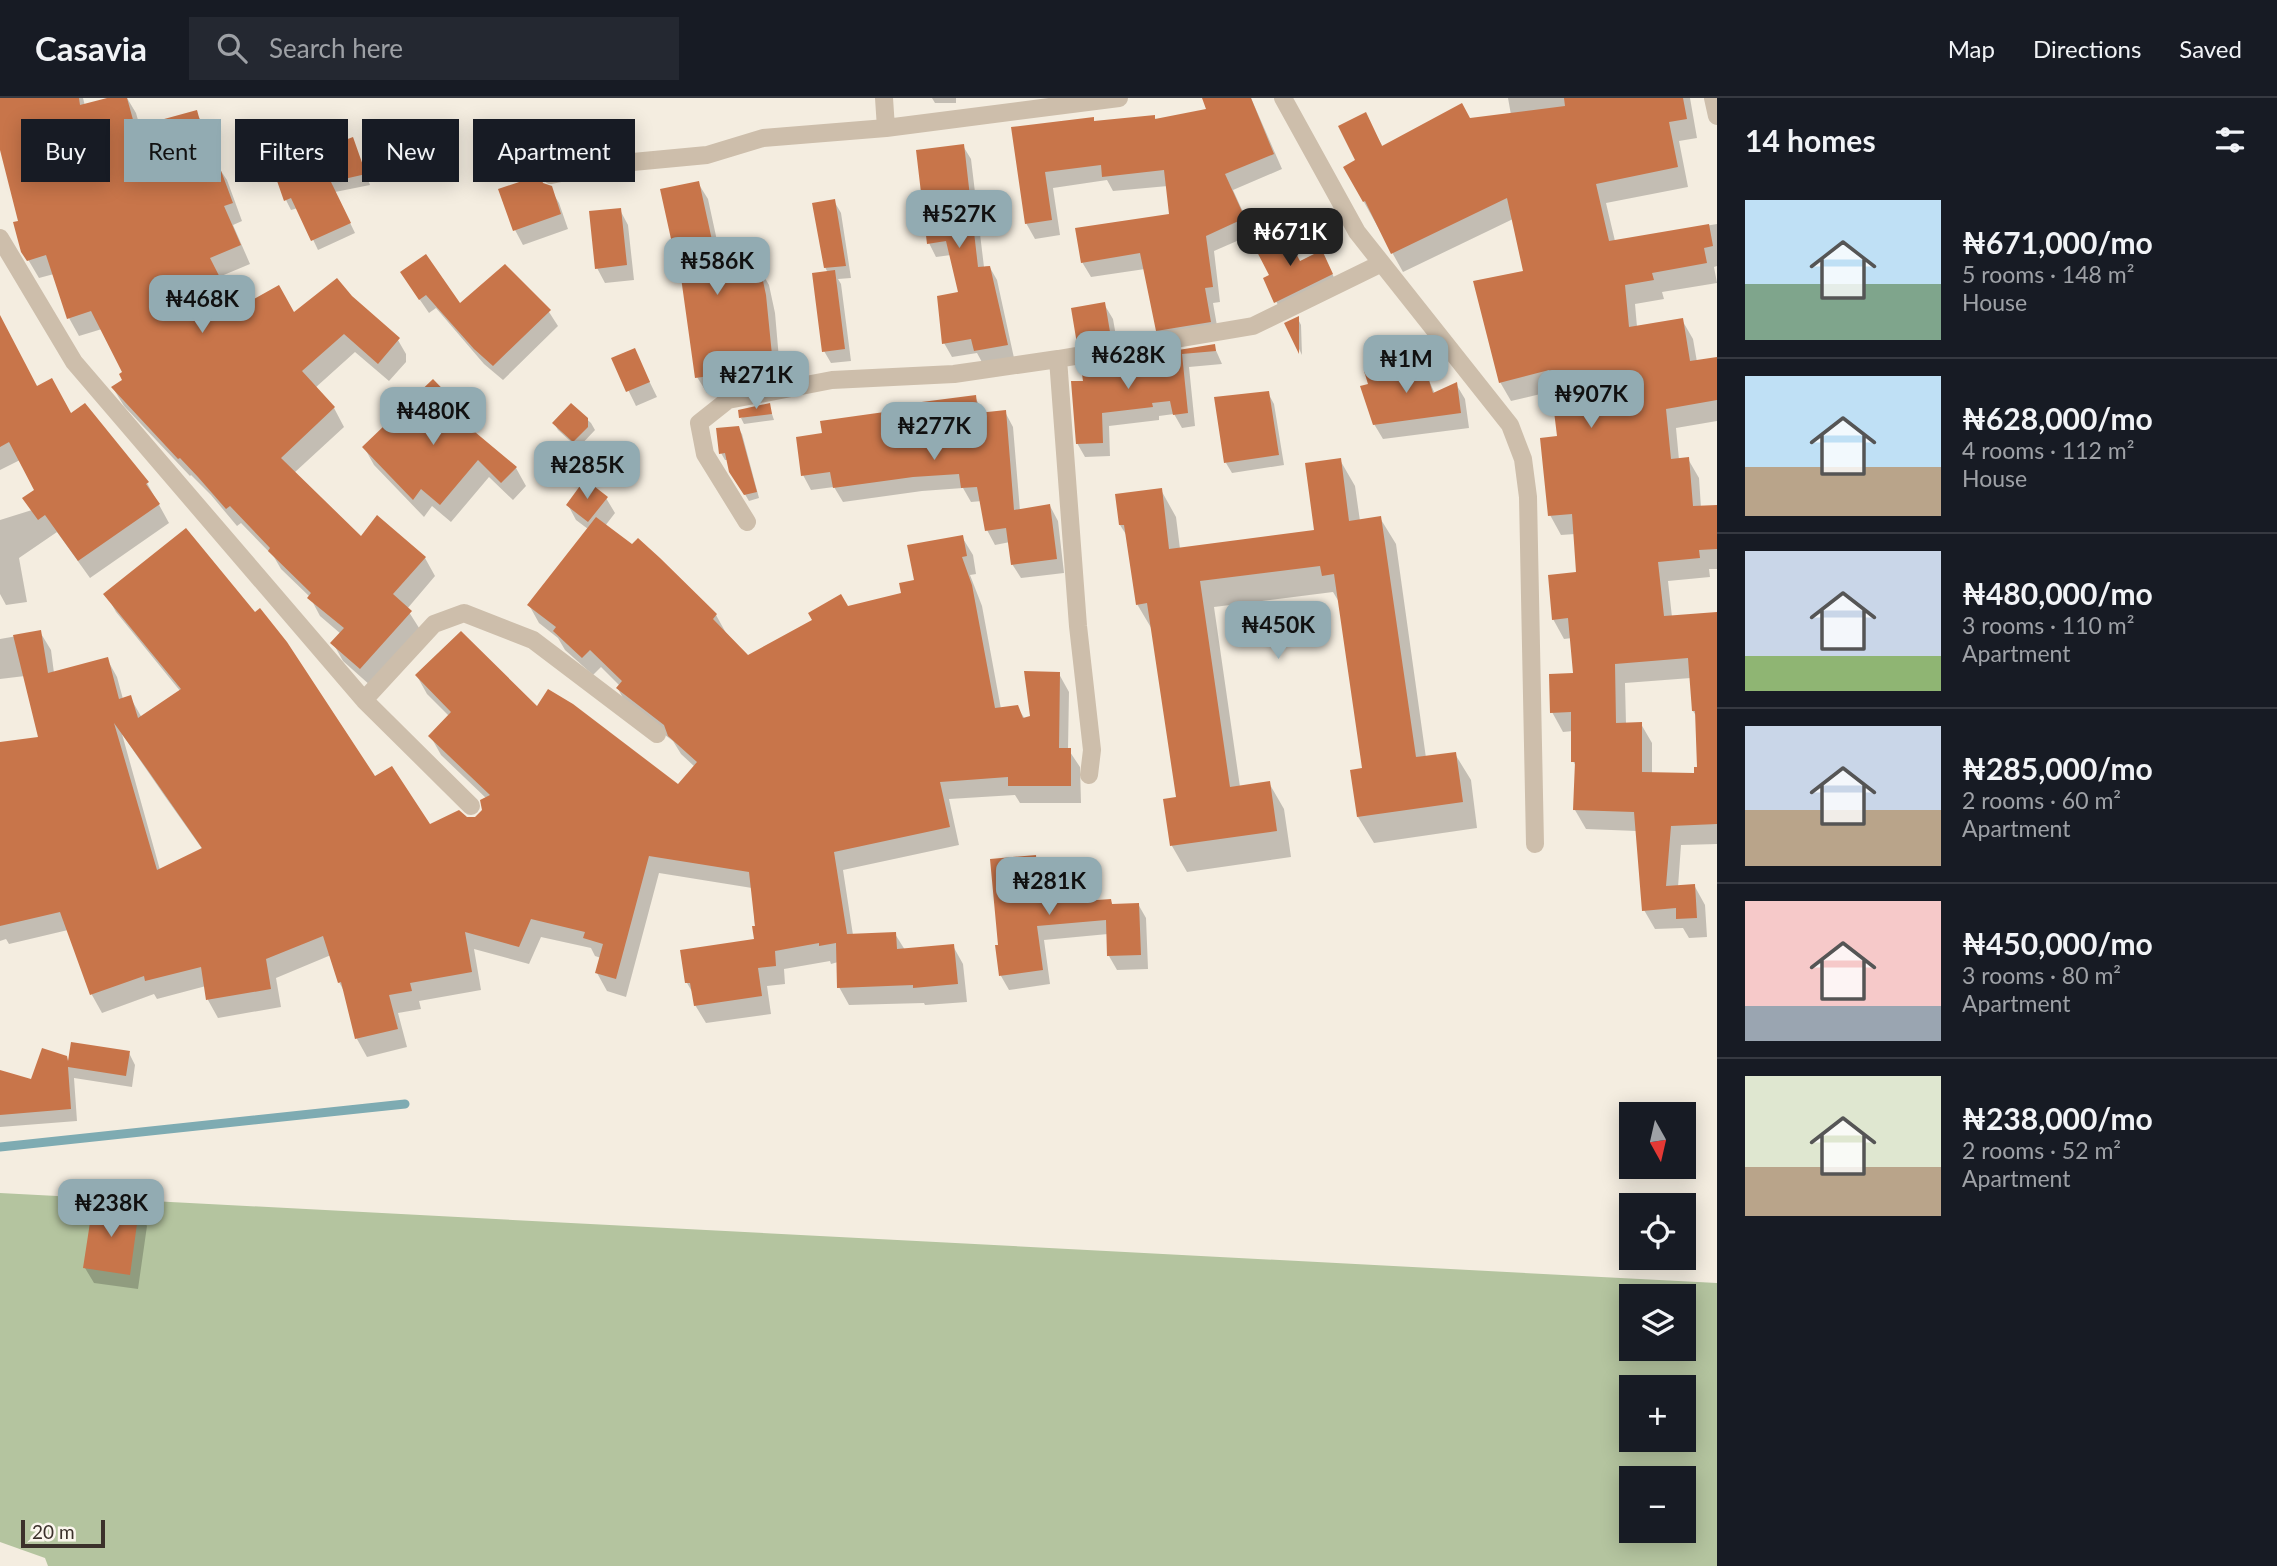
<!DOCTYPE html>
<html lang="en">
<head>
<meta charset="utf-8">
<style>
	body { margin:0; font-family:Lato,sans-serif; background:#242831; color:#f1f3f6; height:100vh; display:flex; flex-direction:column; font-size:26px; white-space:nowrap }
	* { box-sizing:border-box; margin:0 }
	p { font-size:23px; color:#9ea1a6 }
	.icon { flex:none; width:38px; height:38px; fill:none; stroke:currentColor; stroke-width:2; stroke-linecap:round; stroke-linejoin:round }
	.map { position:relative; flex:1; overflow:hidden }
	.drawer { display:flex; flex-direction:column; background:#171b24; width:560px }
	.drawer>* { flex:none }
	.top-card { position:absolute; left:21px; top:21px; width:665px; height:63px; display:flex; gap:14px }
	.needle { width:46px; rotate:172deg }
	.controls { position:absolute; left:1619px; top:1004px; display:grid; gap:14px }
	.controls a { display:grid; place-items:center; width:77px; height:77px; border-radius:0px; background:#171b24; box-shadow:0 4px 18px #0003; font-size:35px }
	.scale { position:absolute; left:21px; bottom:18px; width:84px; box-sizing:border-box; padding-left:7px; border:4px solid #3b312b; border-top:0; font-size:19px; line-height:24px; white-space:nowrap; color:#3b312b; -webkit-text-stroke:5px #fbf6ed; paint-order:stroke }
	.price { position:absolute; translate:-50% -60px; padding:0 16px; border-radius:14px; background:#92abb2; color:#111; font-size:23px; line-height:46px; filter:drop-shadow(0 2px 4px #0008) }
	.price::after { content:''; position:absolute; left:50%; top:42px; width:21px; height:16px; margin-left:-10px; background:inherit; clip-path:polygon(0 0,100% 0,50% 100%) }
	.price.on { background:#222; color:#fff }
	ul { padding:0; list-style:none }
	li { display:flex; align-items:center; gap:21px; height:175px; padding:0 28px }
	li+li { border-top:2px solid #363941 }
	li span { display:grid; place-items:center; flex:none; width:196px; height:140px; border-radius:0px; color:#555 }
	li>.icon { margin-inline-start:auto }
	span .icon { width:84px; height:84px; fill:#fffc; stroke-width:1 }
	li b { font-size:30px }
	h2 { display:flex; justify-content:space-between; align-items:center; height:84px; padding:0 28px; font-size:30px }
	.chip { padding:0 24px; border-radius:0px; background:#171b24; box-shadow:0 4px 18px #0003; font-size:24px; line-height:63px }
	.chip.on { background:#92abb2; color:#111 }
	header { display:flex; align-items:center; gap:42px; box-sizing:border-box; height:98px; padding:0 35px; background:#171b24; border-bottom:2px solid #363941 }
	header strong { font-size:33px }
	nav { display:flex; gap:38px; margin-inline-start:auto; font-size:24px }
	.search { width:490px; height:63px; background:#242831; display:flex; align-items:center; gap:18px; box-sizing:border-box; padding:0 24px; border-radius:0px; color:#9ea1a6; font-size:26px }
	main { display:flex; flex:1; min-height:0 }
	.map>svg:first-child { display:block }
	.green { fill:#b4c49f; fill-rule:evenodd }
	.shadow { fill:#0003; fill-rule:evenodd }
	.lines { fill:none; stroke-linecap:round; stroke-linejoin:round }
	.stream { stroke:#7eabb2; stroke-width:9 }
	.building { fill:#c8754a; fill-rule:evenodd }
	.minor { stroke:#cdbeab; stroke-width:18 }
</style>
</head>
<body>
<header>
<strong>Casavia</strong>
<div class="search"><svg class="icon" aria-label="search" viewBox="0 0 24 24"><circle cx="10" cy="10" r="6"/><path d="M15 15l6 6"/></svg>Search here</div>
<nav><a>Map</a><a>Directions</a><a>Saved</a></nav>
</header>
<main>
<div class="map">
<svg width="1717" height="1468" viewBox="0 0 1717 1468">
	<rect width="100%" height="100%" fill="#f4ede0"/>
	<path class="green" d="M0,1095L1717,1185V1468H48L45,1460L0,1444ZM1631,1199H1684V1251H1631ZM1631,1290H1684V1342H1631ZM1631,1381H1684V1433H1631Z"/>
	<path class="shadow" d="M0,0H83L85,8L114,0H127L136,15L140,29L196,14L207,33L215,64L227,82L242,123L233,127L250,166L219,179L236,213L294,217L350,199L395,237L406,256V264L389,283L355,254L315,290L334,310L344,329L294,375L361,440L425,460L435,478L407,511L421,533L371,588L343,563L333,545L341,536L320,518L310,499L281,471L274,459L241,425L237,428L211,397L191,377L190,378L124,308L113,290L125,282L124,275L102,231L79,238L69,220L54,176L39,180L23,153L20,124L0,46Z
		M932,0H956V5H935Z
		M1214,0H1251L1282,71L1233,92L1253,136L1214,153L1220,204L1213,205L1219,239L1166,248L1157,232L1145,171L1091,179L1082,164L1171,117L1168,88L1113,93L1107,82L1053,90L1060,137L1035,141L1026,125L1013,31L1093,21L1095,24L1154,18L1156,22L1209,12Z
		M1508,0H1690L1697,40L1679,43L1688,89L1606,105L1615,143L1717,126V168L1714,169L1717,185L1662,194L1664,201L1635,206L1637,229L1682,222L1693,241L1697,264L1717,260V323L1676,330L1679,362L1688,361L1699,380L1701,410L1717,408V471H1709L1710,479L1668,483L1672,519L1717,516V746L1681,747L1678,789L1694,787L1705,807L1707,839L1689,840L1683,830L1655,831L1644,812L1637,733L1586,731L1575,712L1577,670L1573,663V633L1563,634L1552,614L1575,577L1572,540L1564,541L1553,521L1578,476L1575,436L1561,437L1550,417L1558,340L1553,293L1511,303L1500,284L1525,174L1513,121L1403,174L1345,70L1358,63L1365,17L1383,49L1470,22L1511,17ZM1691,580L1693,613L1697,619L1698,671L1696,677L1652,676V645L1641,626H1626L1625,585Z
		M352,42L370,87L335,94L355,135L318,152L298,110L291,112L286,102Z
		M963,48L971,61L984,169L989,168L997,182L1014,260L983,266L977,255L952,259L944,245L960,196L951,157L936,159L929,145Z
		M698,85L708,101L724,175L759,170L769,187L775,215L781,284L746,305L738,291L707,295L697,279L681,166L676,158Z
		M550,90L559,105L568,131L523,147L515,132Z
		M834,103L841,115L851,180L838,181L841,186L851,263L831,265L824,253L828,175L825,169Z
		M620,112L628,127L634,182L605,185L597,170Z
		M1300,164L1329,169L1340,192L1284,219L1265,181Z
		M411,189L460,207L549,214L558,228L503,282L484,266L436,210L429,215Z
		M1104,206L1113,221L1119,255L1087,260L1079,246Z
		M1298,221L1301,227L1302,257L1287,226Z
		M0,241L37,290L147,385L169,425L90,480L57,434L19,460L27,504L6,507L0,496V422L32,412L37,392L20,362L0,372Z
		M1214,248L1222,266L1189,269L1195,328L1182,330L1174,316L1159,318V322L1109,328L1110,358L1085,359L1077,345L1085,285L1114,265L1118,271L1164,266L1162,257Z
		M634,252L657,299L636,308L613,261Z
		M1423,269L1435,296L1456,286L1465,301L1469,330L1383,341L1374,326L1412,273Z
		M433,283L462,313L472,332L471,333L516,370L526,388L513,402L489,379L451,424L432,408L424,419L374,367L364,349Z
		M1268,295L1274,306L1284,367L1232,375L1226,365Z
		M975,299L984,316L1005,314L1013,329L1020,413L1050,408L1058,423L1064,475L1021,480L1012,466L1010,444L995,447L987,432L982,403L971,404L963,390L922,393L843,404L834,389L811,392L803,377L824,336L908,313Z
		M571,307L591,325L595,332L578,350L558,332L554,325Z
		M769,307L774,322L744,326L741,320Z
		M738,330L742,336L759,400L749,403L731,373L728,362H725L721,355Z
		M1340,362L1355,388L1360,423L1380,420L1396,446L1426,660L1455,656L1471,682L1477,730L1374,745L1358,719L1364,671L1339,504L1333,494L1214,509L1240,689L1269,685L1284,711L1291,759L1187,774L1172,748L1165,702L1178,701L1153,533L1137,506L1127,438L1120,427L1161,392L1176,419L1180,451L1316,434Z
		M606,400L615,415L605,428L716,517L726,535L747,559L848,510L903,497L962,439L973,457L976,476L970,477L982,508L1001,611L1017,609L1025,621L1032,620L1059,576L1069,594L1068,651L1080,669L1081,705H1020L1015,697L949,701L959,747L843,772L853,837L895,836L905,852L953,848L963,866L967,904L925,907L924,905L849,907L839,889L838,864L831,866L830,863L784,871L785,886L767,888L771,916L706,925L695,907L694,897L687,885L756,842L752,790L659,775L626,899L607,893L597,875L601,860L595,858L591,850L541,839L529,866L474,851L481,892L419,903L421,911L398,915L407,949L367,959L357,941L345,895L339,884L331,857L276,880L281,909L218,920L208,902L206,888L157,901L154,896L102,915L92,897L68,832L9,846L6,841L0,843V646L41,640L25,578L0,581V541L40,534L51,552L54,575L107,561L117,579L123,601L130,599L142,620L181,594L116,514L106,496L375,681L430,728L475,720L484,712L487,701L441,657L431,639L450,619L427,596L417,578L537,611L679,688L695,669L681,656L673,643L628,609L618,591L620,588L601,569L593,577L565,552L558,540L539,525L529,507L588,431L576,422L568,407ZM122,636L164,697L203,752L160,772Z
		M1035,759L1043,773L1045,798L1054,797L1060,807L1110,803L1113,807L1138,806L1146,820L1148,871L1117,872L1109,858L1108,836L1044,842L1050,886L1009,892L1001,878L1000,848Z
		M129,955L135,967L132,989L74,980L77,1023L0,1029V974L32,983L69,965Z
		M138,1113L147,1128L138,1191L94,1185L85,1170Z"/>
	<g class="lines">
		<path class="stream" d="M0,1049L405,1006"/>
	</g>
	<path class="building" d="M0,0H79L80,7L107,0H127L135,29L197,12L211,64L217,62L233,105L224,108L241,147L210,160L236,211L279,187L294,214L337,180L352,198L400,240L378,266L344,236L302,273L335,309L281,360L361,438L377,417L426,459L393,496L412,513L360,571L330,545L344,530L307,500L311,495L268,453L270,450L230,408L226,411L198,379L180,360L178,361L111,289L122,282L119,276L122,274L91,213L67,221L46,157L27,163L21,154L13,124L18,123L0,52Z
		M1202,0H1251L1274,56L1225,76L1245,120L1206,138L1213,189L1205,190L1211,224L1156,233L1140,155L1081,165L1075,130L1169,116L1164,72L1102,79L1101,67L1045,74L1052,122L1025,126L1011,29L1094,19V23L1155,17V21L1206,11Z
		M1564,0H1683L1687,21L1669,24L1678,69L1596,86L1609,143L1709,126L1713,148L1704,150L1707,165L1652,175L1654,182L1625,187L1629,229L1683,220L1690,263L1717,259V302L1666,311L1671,361L1689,359L1693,408L1717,407V451L1699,452L1700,460L1658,464L1664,518L1717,514V726L1671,728L1666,788L1695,786L1697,820L1676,821V810L1642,813L1634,714L1573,712L1575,664H1571V614L1550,615L1549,576L1573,575L1568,520L1552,522L1548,477L1576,474L1572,416L1548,418L1540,340L1557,338L1549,272L1499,285L1473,183L1523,173L1507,100L1391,156L1365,103L1363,104L1343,69L1355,62L1338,28L1366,14L1382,48L1462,5L1470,20L1565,8ZM1688,560L1692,613H1695L1697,669H1694V675L1642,674V624L1616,625L1615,566Z
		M353,39L366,76L331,84L351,125L311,143L291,100L284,103L276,80L326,62L324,50Z
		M964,46L978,169L990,168L1008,247L974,253L971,241L942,246L937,198L958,194L946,143L927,146L916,52Z
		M540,77L543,85L552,88L561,116L513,133L498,91Z
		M699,83L719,174L760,169L766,197L773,267L768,268L771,282L734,289L732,275L695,280L678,158L675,159L660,91Z
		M835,101L846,168L824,170L812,105Z
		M621,110L627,167L595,171L589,113Z
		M1285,134L1300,163L1322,152L1333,176L1274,205L1263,180L1269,177L1254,148Z
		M426,156L460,205L505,166L551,212L493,268L474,251L426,197L419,202L400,174Z
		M835,172L845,251L822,254L812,175Z
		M1105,204L1111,240L1077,246L1071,210Z
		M0,217L37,288L52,280L71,315L85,305L149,384L146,386L160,406L78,463L45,417L38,422L22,400L34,392L9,344L0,349Z
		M1299,218V256L1284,225Z
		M1215,246L1216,253L1182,256L1188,315L1173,317L1170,303L1152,305L1153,309L1102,315L1103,345L1076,346L1071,283H1083L1081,269L1115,263L1116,269L1162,264L1160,255Z
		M635,250L650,284L626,294L611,260Z
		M1410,265L1412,271L1424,267L1433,295L1457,284L1461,315L1373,327L1360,288L1368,286L1364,273Z
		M433,281L463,312L457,319L517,369L501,385L478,362L440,407L421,391L413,402L362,349Z
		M1269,293L1279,357L1224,365L1214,299Z
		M976,297L978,315L1006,312L1014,412L1050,406L1057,461L1011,467L1006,430L985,433L977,389L961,390L959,376L913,379L833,390L830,374L801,378L796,339L822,335L820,323L906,311V306Z
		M571,305L588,320V329L573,344L552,325Z
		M770,305L772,316L739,320L738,312Z
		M739,328L757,394L744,397L729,374L725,355L719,356L716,330Z
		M1341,360L1349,423L1381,418L1416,659L1456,654L1463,704L1357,719L1350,672L1362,670L1334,476L1322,478L1320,468L1200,483L1230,689L1270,683L1277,733L1170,748L1163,701L1176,699L1147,505L1136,507L1124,427H1119L1115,396L1162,390L1169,451L1314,432L1305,365Z
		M585,381L608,399L588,424L566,407Z
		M596,419L632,446L638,440L660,460L717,516L713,521L748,557L812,522L808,515L841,496L848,508L901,495L899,485L914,482L907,447L963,437L967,458L962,459L972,487L995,610L1018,607L1023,620L1030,618L1024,573L1060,574L1059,650H1071V688H1008V679L940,684L950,729L834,754L847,836L896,834L897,851L954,846L958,886L913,890V887L837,890L836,845L819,848V845L775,853L776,868L758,870L762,898L694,908L690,885H685L680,852L754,841L752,828H755L749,774L649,758L616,881L595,875L603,846L583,840L585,834L531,821L519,849L465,834L472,874L410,885L412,893L389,897L398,931L355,941L341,884L338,885L323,838L266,861L271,891L206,902L201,869L145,883L144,878L90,897L60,814L0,828V644L38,639L13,537L41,532L48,575L108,559L119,601L131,597L138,620L181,591L103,496L186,430L255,514L260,510L287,544L375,678L392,668L430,726L459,712L467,719H475L482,712L480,702L490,697L428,638L451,614L415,577L461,533L537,608L548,591L573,606L678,686L697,664L668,638L664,627L616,590L622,583L590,552L582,560L553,533L556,529L527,507ZM114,625L149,674L202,750L157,772Z
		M1036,757L1039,797L1055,795L1056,805L1111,801L1112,806L1139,805L1141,857L1107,858L1106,822L1037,828L1043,872L999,878L995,847H998L990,761Z
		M71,944L130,953L126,978L68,969L71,1011L0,1017V972L31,981L42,950L67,958L68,963Z
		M93,1105L139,1111L130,1177L83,1170Z"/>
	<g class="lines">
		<path class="minor" d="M884,0L886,30
			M1283,0L1357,134L1510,327L1523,361L1528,399L1535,746
			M1713,0L1717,18
			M551,77L601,67L707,57L763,40L886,30L1119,0
			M0,140L74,264L364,602L471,708
			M1058,261L1078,528L1092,652L1089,677
			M747,424L705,356L699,325L728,302L832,282L954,276L1058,261L1253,228L1380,166
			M364,602L434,526L464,515L533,542L657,636"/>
	</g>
</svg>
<div class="controls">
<a><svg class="needle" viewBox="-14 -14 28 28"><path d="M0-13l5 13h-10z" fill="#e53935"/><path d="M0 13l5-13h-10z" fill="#9ea1a6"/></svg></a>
<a><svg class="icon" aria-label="locate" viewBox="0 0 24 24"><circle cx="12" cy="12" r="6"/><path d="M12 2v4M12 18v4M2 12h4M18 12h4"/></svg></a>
<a><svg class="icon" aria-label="layers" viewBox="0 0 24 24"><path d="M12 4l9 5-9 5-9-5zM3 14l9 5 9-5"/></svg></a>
<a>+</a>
<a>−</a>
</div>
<div class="scale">20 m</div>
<b class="price" style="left:959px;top:152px">₦527K</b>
<b class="price on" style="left:1290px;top:170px">₦671K</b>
<b class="price" style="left:717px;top:199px">₦586K</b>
<b class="price" style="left:202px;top:237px">₦468K</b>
<b class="price" style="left:1128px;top:293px">₦628K</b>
<b class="price" style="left:1406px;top:297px">₦1M</b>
<b class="price" style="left:756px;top:313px">₦271K</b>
<b class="price" style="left:1591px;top:332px">₦907K</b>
<b class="price" style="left:433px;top:349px">₦480K</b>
<b class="price" style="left:934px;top:364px">₦277K</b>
<b class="price" style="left:587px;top:403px">₦285K</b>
<b class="price" style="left:1278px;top:563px">₦450K</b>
<b class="price" style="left:1049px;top:819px">₦281K</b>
<b class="price" style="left:111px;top:1141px">₦238K</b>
<div class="top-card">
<a class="chip">Buy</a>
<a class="chip on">Rent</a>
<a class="chip">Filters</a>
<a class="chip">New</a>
<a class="chip">Apartment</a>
</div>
</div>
<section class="drawer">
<h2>14 homes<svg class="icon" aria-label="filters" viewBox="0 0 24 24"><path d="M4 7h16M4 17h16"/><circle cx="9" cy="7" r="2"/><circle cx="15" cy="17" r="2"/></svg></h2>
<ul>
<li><span style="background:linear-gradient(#bfe0f5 60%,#7fa58c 0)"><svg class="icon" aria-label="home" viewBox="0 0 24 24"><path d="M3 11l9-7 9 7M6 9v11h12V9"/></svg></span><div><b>₦671,000/mo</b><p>5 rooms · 148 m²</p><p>House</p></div></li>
<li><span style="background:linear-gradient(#bfe0f5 65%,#b9a48a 0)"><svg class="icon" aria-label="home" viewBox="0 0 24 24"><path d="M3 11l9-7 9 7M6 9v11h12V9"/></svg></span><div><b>₦628,000/mo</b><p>4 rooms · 112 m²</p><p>House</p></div></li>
<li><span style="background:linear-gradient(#c9d6e8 75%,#8fb573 0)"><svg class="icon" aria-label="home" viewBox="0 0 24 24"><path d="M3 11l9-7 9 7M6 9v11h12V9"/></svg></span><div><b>₦480,000/mo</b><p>3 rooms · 110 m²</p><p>Apartment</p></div></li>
<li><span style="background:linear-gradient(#c9d6e8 60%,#b9a48a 0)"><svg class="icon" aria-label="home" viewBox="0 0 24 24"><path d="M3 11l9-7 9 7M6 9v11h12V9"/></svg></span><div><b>₦285,000/mo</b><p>2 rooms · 60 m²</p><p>Apartment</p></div></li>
<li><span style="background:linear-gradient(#f6c9c9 75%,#9aa5b1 0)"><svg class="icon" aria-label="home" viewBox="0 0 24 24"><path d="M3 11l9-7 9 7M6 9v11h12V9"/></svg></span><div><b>₦450,000/mo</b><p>3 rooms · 80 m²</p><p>Apartment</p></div></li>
<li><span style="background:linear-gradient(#dfe7d0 65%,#b9a48a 0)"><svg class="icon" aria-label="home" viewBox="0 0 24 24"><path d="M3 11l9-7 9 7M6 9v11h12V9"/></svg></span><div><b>₦238,000/mo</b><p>2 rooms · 52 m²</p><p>Apartment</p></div></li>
</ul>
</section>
</main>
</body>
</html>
